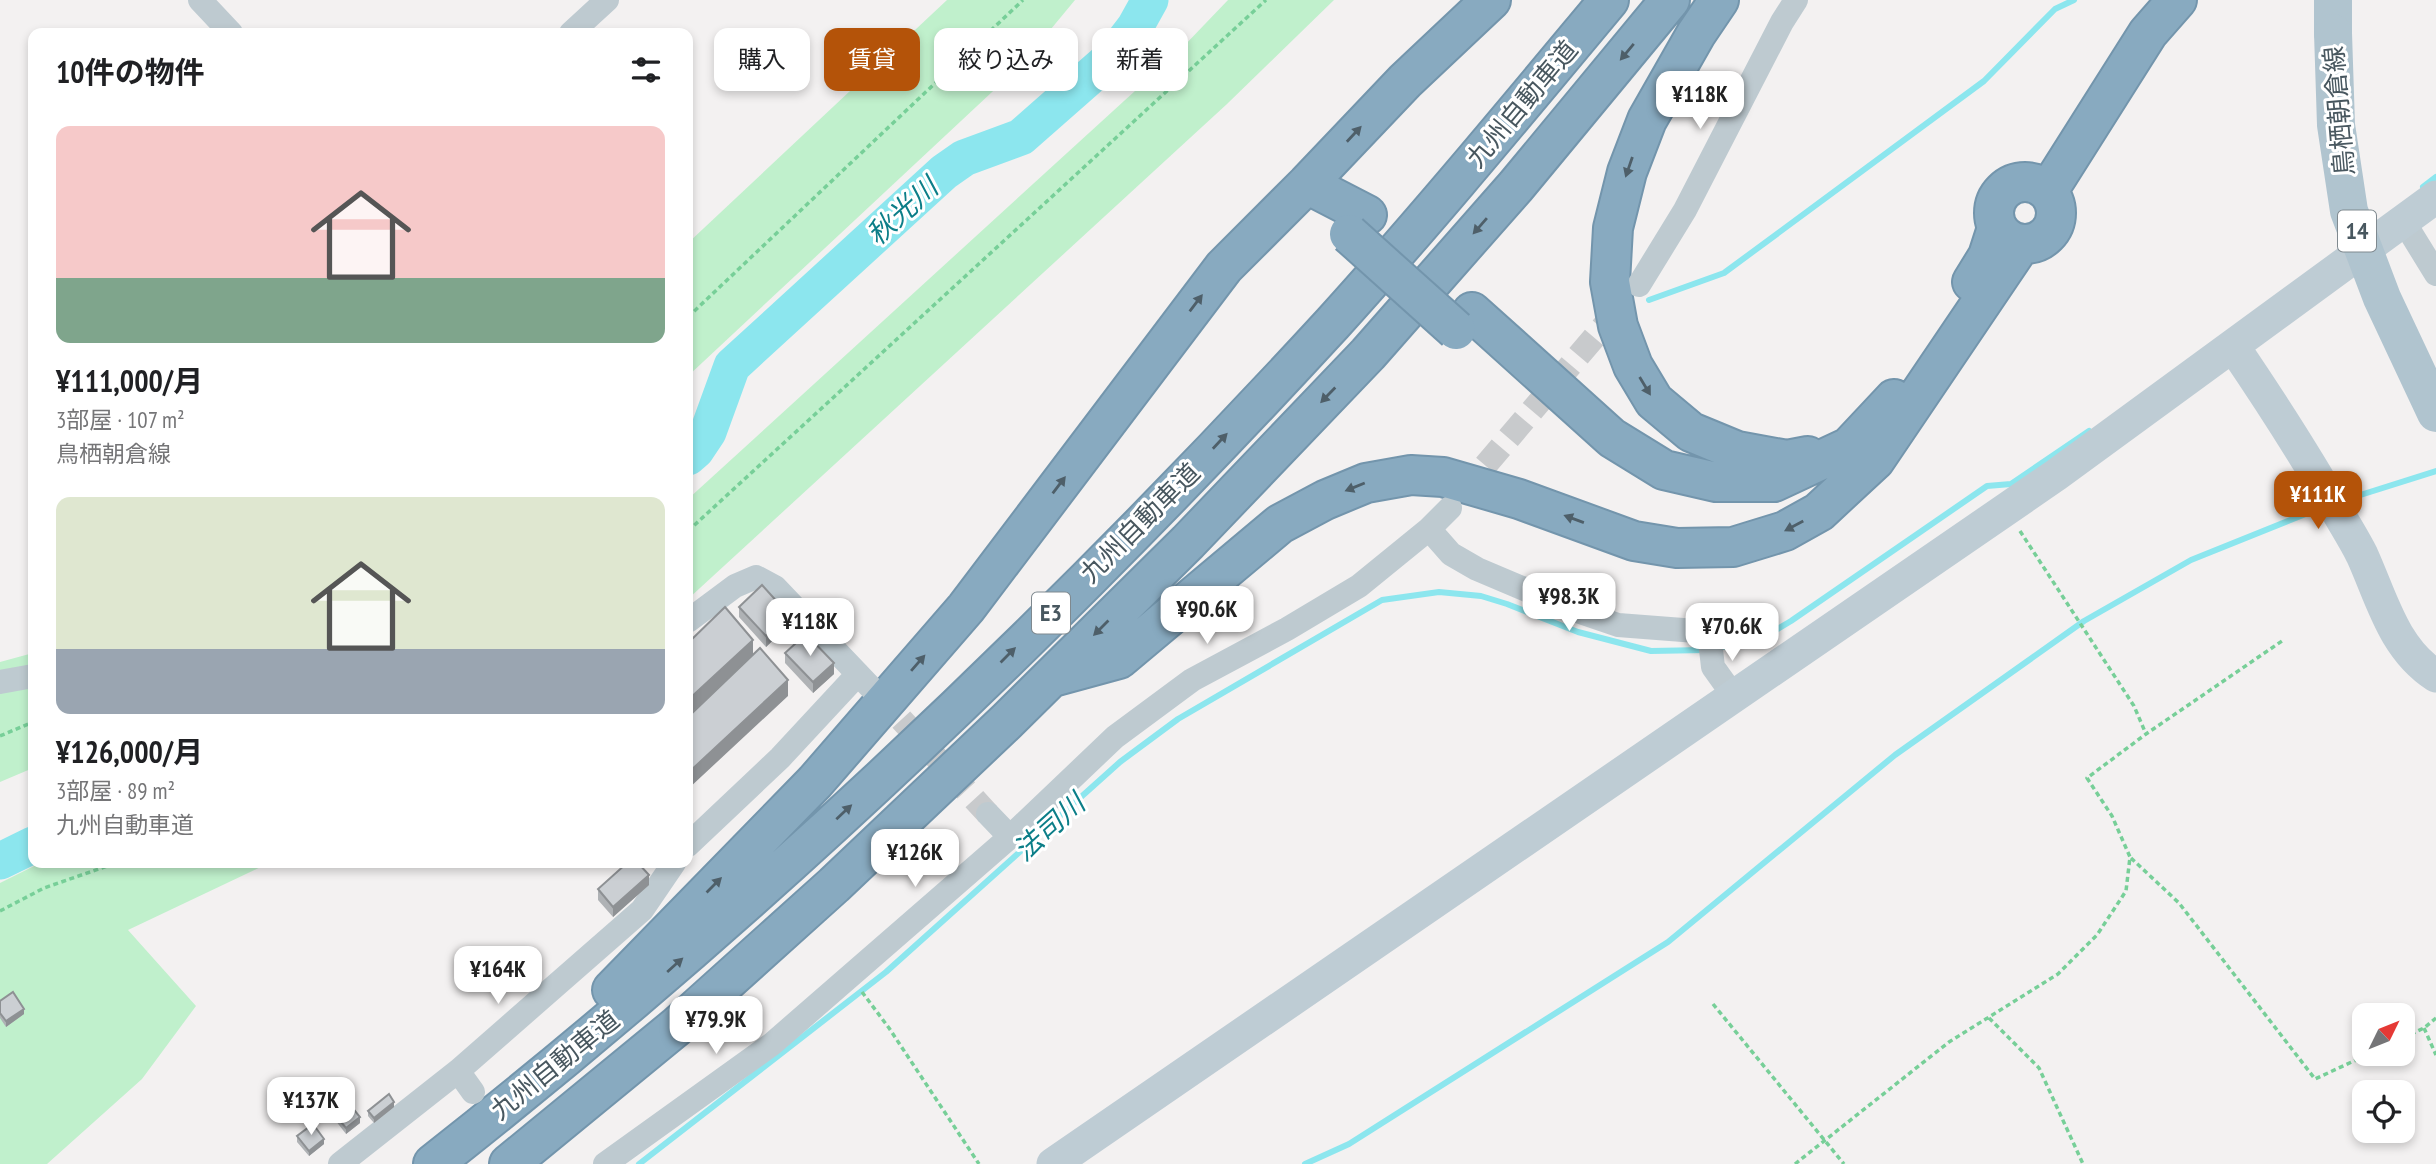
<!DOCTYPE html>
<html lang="ja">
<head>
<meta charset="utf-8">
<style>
	body { margin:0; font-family:"PT Sans Narrow","Noto Sans JP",sans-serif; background:#f2f2f2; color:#202124; height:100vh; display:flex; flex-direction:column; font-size:26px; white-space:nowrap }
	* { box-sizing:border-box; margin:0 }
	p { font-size:23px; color:#757577 }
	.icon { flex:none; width:38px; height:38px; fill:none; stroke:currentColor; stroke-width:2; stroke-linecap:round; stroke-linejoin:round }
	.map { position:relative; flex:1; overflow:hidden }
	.details { position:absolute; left:28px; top:28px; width:665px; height:840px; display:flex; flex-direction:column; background:#fff; border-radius:14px; box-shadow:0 4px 10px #0003 }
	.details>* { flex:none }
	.banner { position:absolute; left:714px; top:28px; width:665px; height:63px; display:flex; gap:14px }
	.needle { width:46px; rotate:47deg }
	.buttons { position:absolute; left:2352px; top:1003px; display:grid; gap:14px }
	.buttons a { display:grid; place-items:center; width:63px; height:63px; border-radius:14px; background:#fff; box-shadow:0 4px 10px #0003; font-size:35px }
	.price { position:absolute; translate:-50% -60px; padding:0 16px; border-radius:14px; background:#fff; color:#222; font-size:23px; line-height:46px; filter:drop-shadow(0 2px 4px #0008) }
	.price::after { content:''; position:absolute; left:50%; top:42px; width:21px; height:16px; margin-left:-10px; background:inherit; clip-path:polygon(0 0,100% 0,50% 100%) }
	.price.selected { background:#b45309; color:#fff }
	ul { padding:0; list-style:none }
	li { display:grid; align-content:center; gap:14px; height:371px; padding:0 28px }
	li span { display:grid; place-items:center; height:217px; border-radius:14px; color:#555 }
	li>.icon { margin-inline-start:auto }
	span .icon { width:126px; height:126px; fill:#fffc; stroke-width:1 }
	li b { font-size:30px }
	h2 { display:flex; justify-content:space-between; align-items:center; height:84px; padding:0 28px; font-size:30px }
	.pill { padding:0 24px; border-radius:14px; background:#fff; box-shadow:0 4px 10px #0003; font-size:24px; line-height:63px }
	.pill.selected { background:#b45309; color:#fff }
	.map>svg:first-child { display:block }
	.grass { fill:#c0f0cc }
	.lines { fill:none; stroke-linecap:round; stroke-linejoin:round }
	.stream { stroke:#8ce6ee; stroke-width:6 }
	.river { stroke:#8ce6ee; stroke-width:37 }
	.street-tunnel { stroke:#c8cacc; stroke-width:24; stroke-dasharray:24 12; stroke-linecap:butt }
	.highway-casing { stroke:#7395ac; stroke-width:42 }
	.path { stroke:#77cf98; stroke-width:3.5; stroke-dasharray:5 3.5; stroke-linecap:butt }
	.street { stroke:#becad0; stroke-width:24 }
	.secondary { stroke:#beccd4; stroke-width:33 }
	.primary { stroke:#b0c4cf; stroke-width:38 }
	.highway { stroke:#88aac0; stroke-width:38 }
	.highway-bridge-casing { stroke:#7395ac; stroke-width:42; stroke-linecap:butt }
	.primary-bridge { stroke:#b0c4cf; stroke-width:38 }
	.highway-bridge { stroke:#88aac0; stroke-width:38 }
	.wall { fill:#afb2b5 }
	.shaded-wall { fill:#8e9194 }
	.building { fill:#cbcfd3; stroke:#8e9194; stroke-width:2 }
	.oneway { fill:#4e5f69 }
	.labels { text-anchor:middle; stroke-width:6; stroke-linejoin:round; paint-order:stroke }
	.shield { fill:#fff; stroke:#7f898f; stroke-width:2 }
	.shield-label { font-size:24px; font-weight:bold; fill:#48575f }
	.street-label { font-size:26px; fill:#48575f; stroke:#fff }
	.water-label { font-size:28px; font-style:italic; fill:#0c7e88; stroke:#fff }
</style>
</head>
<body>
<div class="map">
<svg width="2436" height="1164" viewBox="0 0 2436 1164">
	<rect width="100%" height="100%" fill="#f3f1f1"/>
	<path class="grass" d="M947,0H1075L1022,64L688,376V243Z
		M1228,0H1334L1227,104L688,599V499L1181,49Z
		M33,653V768L0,782V662Z
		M40,863H269L128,930L196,1006L142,1079L47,1164H0V883Z"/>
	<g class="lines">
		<path class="stream" d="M2423,187L2436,177
			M1649,300L1724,273L1984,81L2055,9L2074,0
			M2354,497L2436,471
			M1716,648L1759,640L1791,621L1987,486L2011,484L2089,431
			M639,1164L886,972L1120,762L1178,719L1382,600L1439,592L1481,596L1507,604L1578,632L1651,651L1705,650
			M1305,1164L1349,1144L1668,942L1895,755L2084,621L2191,560L2308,513"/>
		<path class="river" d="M688,457L696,450L708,432L732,366L944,172L964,158L1021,137L1112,57L1135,27L1150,0
			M0,861L33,845"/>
		<path class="street-tunnel" d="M1462,493L1620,307
			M877,693L988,814"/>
		<g class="highway-casing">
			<path id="highway" d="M1719,0L1696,34L1647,120L1627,172L1613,228L1610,282L1618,326L1633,366L1654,401L1691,432L1737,451L1787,460L1808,456
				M1994 213a31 31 0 1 1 62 0a31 31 0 1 1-62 0Z
				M1307,184L1367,215
				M2048,191L2148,33L2177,0
				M1972,282L1988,256L1997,228
				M1472,312L1612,438L1664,470L1716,482H1774L1849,447L1894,399
				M1053,677L1119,659L1280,524L1325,500L1366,483L1411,475L1443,477L1519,499L1634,541L1677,548L1733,547L1785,531L1819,512L1875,460L2021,244
				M612,990L815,782L966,608L1224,267L1307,184L1405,81L1491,0
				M433,1164C755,911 1056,624 1333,323C1428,218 1518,109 1609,0
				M509,1164L676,1027L834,885L1007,721L1188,542L1368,354L1516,186L1670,0"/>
		</g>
		<path class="path" d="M688,317L1023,0
			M688,531L1266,0
			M2020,531L2134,706L2146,734
			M0,736L33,722
			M2131,858L2179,903L2315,1079L2369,1054
			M0,911L44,888L116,863
			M862,992L889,1028L979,1164
			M1713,1004L1844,1164
			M1989,1018L2039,1068L2083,1164
			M2424,1028L2436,1055
			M2403,1038L2424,1028L2436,1018
			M1795,1164L1949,1042L2058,974L2097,935L2126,891L2130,857L2112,816L2087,778L2146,734L2282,641"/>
		<path class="street" d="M200,0L231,33
			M571,33L607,0
			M2404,222L2436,274
			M1639,285L1685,210L1782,22L1796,0
			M1429,529L1451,554L1477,569L1574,610L1618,625L1709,632L1713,667L1733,695
			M688,621L735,586L756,577L775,587L876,693
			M0,682L33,676
			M988,814L1010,837
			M688,845L780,758L858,674
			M458,1071L473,1092
			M340,1164L458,1071L642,910L674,863
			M605,1164L772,1044L1010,837L1115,737L1192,680L1287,629L1359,586L1429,529L1450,508"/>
		<path class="secondary" d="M2233,346C2271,402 2308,459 2341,518C2348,530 2356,543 2362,555C2382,599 2393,648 2436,676
			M1053,1164L2056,475L2436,197"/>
		<path class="primary" d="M2333,0V33"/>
		<use href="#highway" class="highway"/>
		<g class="highway-bridge-casing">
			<path id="highway-bridge" d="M1349,234L1456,330"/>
		</g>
		<path class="primary-bridge" d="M2333,33L2336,125L2349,211L2382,298L2436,413"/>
		<use href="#highway-bridge" class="highway-bridge"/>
	</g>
	<path class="wall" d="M739,607L789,625L766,647L739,617Z
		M785,653L834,674L813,693L785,663Z
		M649,885L613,917L598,900V889Z
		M0,1001L24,1014L6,1027L0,1018Z
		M394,1107L374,1123L368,1116V1111Z
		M332,1111L360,1123L346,1134L332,1116Z
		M297,1136L324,1144L309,1156L297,1142Z"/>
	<path class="shaded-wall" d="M789,615V625L766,647V636Z
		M753,640V656L688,716V700Z
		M834,663V674L813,693V682Z
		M788,680V696L688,789V773Z
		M649,875V885L613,917V907Z
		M24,1009V1014L6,1027V1021Z
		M394,1102V1107L374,1123V1118Z
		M360,1117V1123L346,1134V1128Z
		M324,1139V1144L309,1156V1151Z"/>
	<path class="building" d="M762,585L789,615L766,636L739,607Z
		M725,607L753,640L688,700V643Z
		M806,634L834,663L813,682L785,653Z
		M760,648L788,680L688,773V717Z
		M627,863H638L649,875L613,907L598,889Z
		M13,992L24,1009L6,1021L0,1013V1001Z
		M389,1094L394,1102L374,1118L368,1111Z
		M346,1100L360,1117L346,1128L332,1111Z
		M313,1124L324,1139L309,1151L297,1136Z"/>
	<defs><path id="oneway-solid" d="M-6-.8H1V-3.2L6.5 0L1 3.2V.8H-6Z" transform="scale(1.75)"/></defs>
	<g class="oneway">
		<use href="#oneway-solid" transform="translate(1627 52) rotate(130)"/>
		<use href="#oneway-solid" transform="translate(1354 134) rotate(-47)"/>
		<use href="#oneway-solid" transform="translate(1629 167) rotate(109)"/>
		<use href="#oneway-solid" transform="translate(1480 226) rotate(131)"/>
		<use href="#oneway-solid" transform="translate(1196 303) rotate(-53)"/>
		<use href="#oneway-solid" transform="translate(1645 386) rotate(59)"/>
		<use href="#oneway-solid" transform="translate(1328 395) rotate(134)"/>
		<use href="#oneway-solid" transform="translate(1220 441) rotate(-47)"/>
		<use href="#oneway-solid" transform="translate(1059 485) rotate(-53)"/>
		<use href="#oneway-solid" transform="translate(1355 487) rotate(158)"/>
		<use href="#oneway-solid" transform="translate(1574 519) rotate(-160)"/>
		<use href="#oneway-solid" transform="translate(1794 526) rotate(152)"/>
		<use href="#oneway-solid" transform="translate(1101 628) rotate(135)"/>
		<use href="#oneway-solid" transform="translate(1008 655) rotate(-45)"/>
		<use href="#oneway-solid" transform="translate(918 663) rotate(-49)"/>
		<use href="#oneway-solid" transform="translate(844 812) rotate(-43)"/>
		<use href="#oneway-solid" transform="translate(714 885) rotate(-45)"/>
		<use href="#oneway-solid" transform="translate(675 965) rotate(-42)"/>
	</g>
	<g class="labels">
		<g class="shield">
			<rect x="2338" y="210.5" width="38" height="41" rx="5"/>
			<rect x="1032" y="592.5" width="38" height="41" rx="5"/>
		</g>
		<g class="shield-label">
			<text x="2357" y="239">14</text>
			<text x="1051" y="621">E3</text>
		</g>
		<g class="street-label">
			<text transform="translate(1522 104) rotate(-50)" y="9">九州自動車道</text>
			<text transform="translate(2339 111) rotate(-95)" y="9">鳥栖朝倉線</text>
			<text transform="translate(1140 523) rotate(-45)" y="9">九州自動車道</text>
			<text transform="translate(555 1065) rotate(-39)" y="9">九州自動車道</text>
		</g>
		<g class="water-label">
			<text transform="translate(902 211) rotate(-42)" y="10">秋光川</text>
			<text transform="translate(1049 827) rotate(-42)" y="10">法司川</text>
		</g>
	</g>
</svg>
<div class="buttons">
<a><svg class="needle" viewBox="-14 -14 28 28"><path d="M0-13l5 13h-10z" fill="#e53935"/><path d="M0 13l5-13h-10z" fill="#757577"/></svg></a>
<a><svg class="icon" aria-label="locate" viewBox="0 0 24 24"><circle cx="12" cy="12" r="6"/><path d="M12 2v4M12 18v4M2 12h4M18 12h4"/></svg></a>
</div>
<b class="price" style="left:1700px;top:131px">¥118K</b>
<b class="price selected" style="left:2318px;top:531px">¥111K</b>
<b class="price" style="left:1569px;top:633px">¥98.3K</b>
<b class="price" style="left:1207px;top:646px">¥90.6K</b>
<b class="price" style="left:810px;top:658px">¥118K</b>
<b class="price" style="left:1732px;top:663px">¥70.6K</b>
<b class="price" style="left:915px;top:889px">¥126K</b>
<b class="price" style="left:498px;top:1006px">¥164K</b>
<b class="price" style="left:716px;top:1056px">¥79.9K</b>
<b class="price" style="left:311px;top:1137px">¥137K</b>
<div class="banner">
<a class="pill">購入</a>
<a class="pill selected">賃貸</a>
<a class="pill">絞り込み</a>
<a class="pill">新着</a>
</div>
<section class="details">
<h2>10件の物件<svg class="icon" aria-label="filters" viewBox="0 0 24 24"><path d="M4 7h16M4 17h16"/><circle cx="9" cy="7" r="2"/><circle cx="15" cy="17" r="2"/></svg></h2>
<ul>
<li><span style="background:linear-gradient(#f6c9c9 70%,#7fa58c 0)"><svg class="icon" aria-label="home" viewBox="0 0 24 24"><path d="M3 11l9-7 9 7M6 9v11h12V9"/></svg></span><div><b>¥111,000/月</b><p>3部屋 · 107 m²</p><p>鳥栖朝倉線</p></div></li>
<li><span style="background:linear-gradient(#dfe7d0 70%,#9aa5b1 0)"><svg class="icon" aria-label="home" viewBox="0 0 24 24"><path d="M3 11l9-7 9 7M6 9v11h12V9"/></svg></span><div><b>¥126,000/月</b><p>3部屋 · 89 m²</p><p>九州自動車道</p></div></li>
</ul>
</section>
</div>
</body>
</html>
